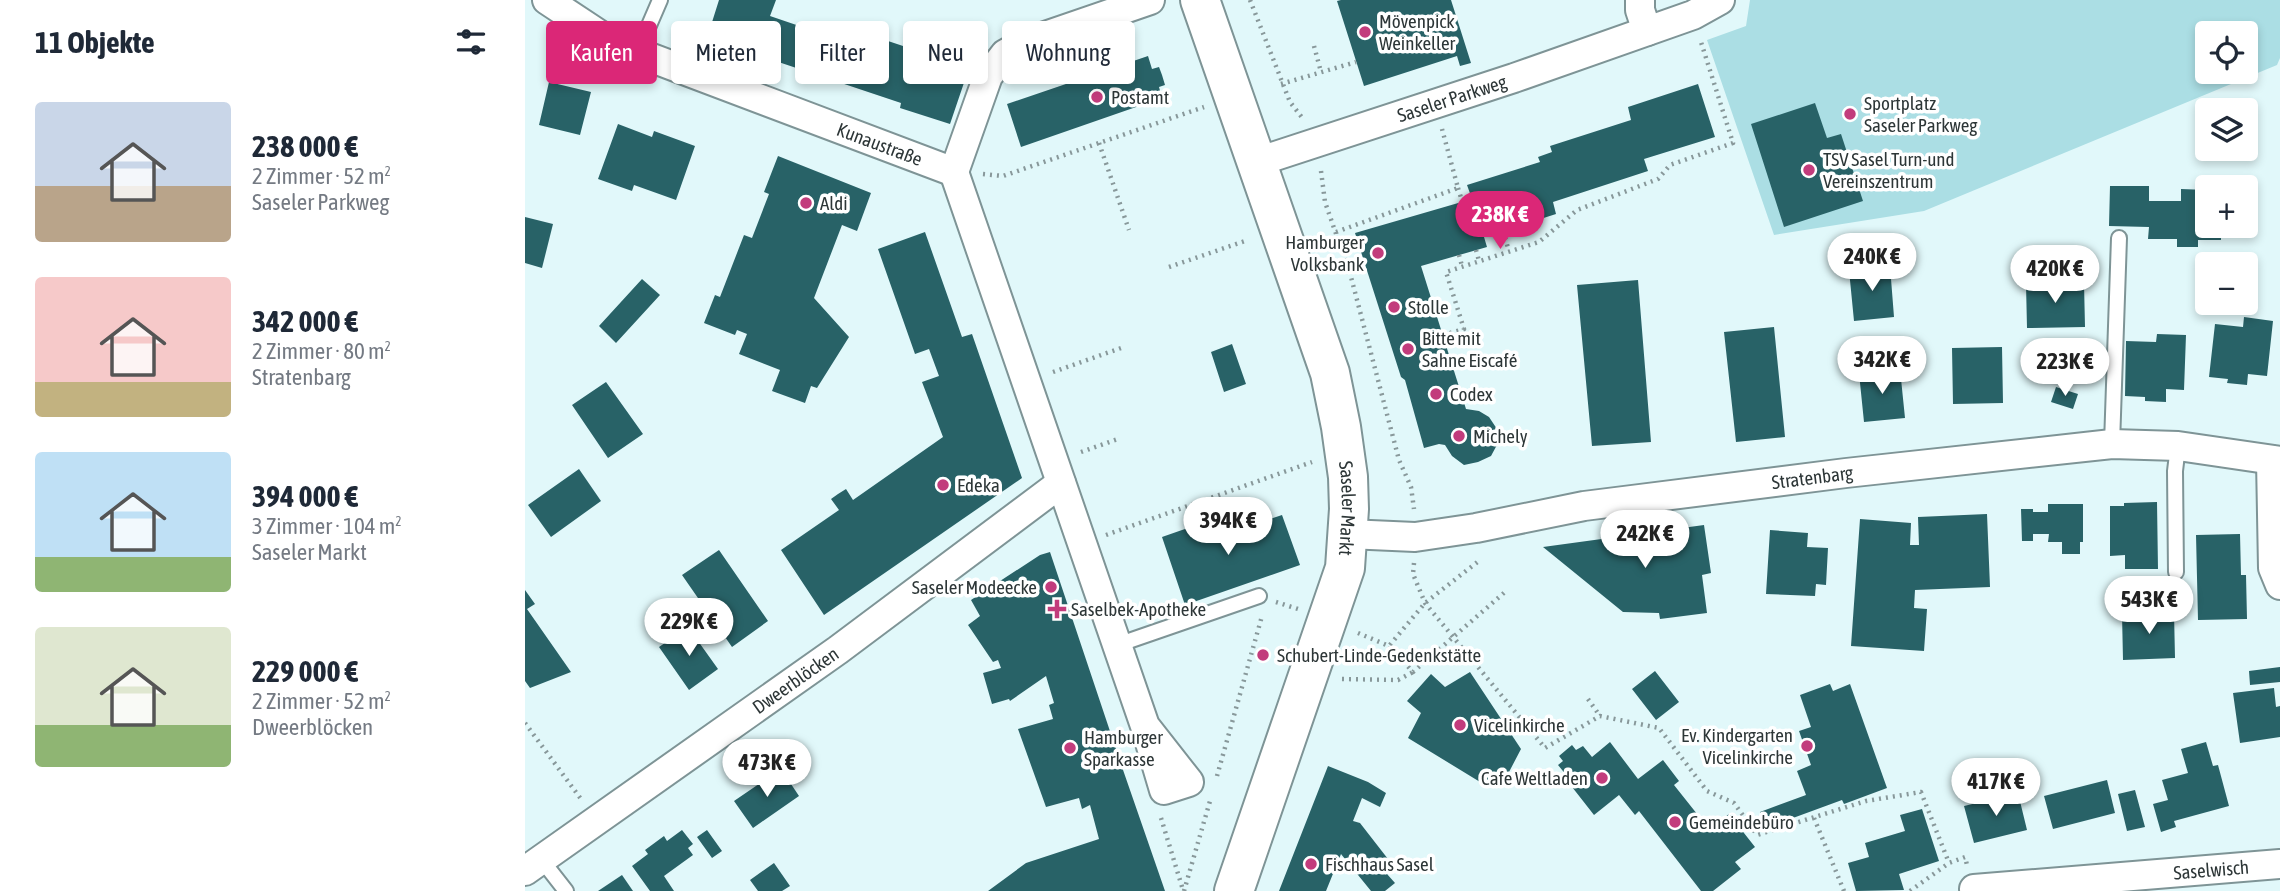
<!DOCTYPE html>
<html lang="de">
<head>
<meta charset="utf-8">
<style>
	body { margin:0; font-family:"Asap Condensed",sans-serif; background:#f2f2f3; color:#1f2937; height:100vh; display:flex; flex-direction:column; font-size:26px; white-space:nowrap }
	* { box-sizing:border-box; margin:0 }
	p { font-size:23px; color:#747a83 }
	.icon { flex:none; width:38px; height:38px; fill:none; stroke:currentColor; stroke-width:2; stroke-linecap:round; stroke-linejoin:round }
	.map { position:relative; flex:1; overflow:hidden }
	.panel { display:flex; flex-direction:column; background:#fff; width:525px }
	.panel>* { flex:none }
	.banner { position:absolute; left:21px; top:21px; width:665px; height:63px; display:flex; gap:14px }
	.fabs { position:absolute; left:1670px; top:21px; display:grid; gap:14px }
	.fabs a { display:grid; place-items:center; width:63px; height:63px; border-radius:7px; background:#fff; box-shadow:0 4px 10px #0003; font-size:35px }
	.price { position:absolute; translate:-50% -60px; padding:0 16px; border-radius:24px; background:#fff; color:#222; font-size:23px; line-height:46px; filter:drop-shadow(0 2px 4px #0008) }
	.price::after { content:''; position:absolute; left:50%; top:42px; width:21px; height:16px; margin-left:-10px; background:inherit; clip-path:polygon(0 0,100% 0,50% 100%) }
	.price.active { background:#db2777; color:#fff }
	ul { padding:0; list-style:none }
	li { display:flex; align-items:center; gap:21px; height:175px; padding:0 35px }
	li span { display:grid; place-items:center; flex:none; width:196px; height:140px; border-radius:7px; color:#555 }
	li>.icon { margin-inline-start:auto }
	span .icon { width:84px; height:84px; fill:#fffc; stroke-width:1 }
	li b { font-size:30px }
	h2 { display:flex; justify-content:space-between; align-items:center; height:84px; padding:0 35px; font-size:30px }
	.pill { padding:0 24px; border-radius:7px; background:#fff; box-shadow:0 4px 10px #0003; font-size:24px; line-height:63px }
	.pill.active { background:#db2777; color:#fff }
	main { display:flex; flex:1; min-height:0 }
	.map>svg:first-child { display:block }
	.green { fill:#abdee4; fill-rule:evenodd }
	.building { fill:#286267 }
	.lines { fill:none; stroke-linecap:round; stroke-linejoin:round }
	.lane-casing { stroke:#7e9496; stroke-width:18 }
	.street-casing { stroke:#7e9496; stroke-width:32 }
	.secondary-casing { stroke:#7e9496; stroke-width:42 }
	.path { stroke:#88989a; stroke-width:4.5; stroke-dasharray:2 5; stroke-linecap:butt }
	.lane { stroke:#fff; stroke-width:14 }
	.street { stroke:#fff; stroke-width:28 }
	.secondary { stroke:#fff; stroke-width:38 }
	.poi-dot { fill:#c23c7c; stroke:#fff; stroke-width:2.5 }
	.labels { text-anchor:middle; stroke-width:7; stroke-linejoin:round; paint-order:stroke }
	.poi-label { font-size:19px; fill:#2d3637; stroke:#fff; text-anchor:start }
	.street-label { font-size:19px; fill:#2d3637; stroke:#fff }
</style>
</head>
<body>
<main>
<section class="panel">
<h2>11 Objekte<svg class="icon" aria-label="filters" viewBox="0 0 24 24"><path d="M4 7h16M4 17h16"/><circle cx="9" cy="7" r="2"/><circle cx="15" cy="17" r="2"/></svg></h2>
<ul>
<li><span style="background:linear-gradient(#c9d6e8 60%,#b9a48a 0)"><svg class="icon" aria-label="home" viewBox="0 0 24 24"><path d="M3 11l9-7 9 7M6 9v11h12V9"/></svg></span><div><b>238 000 €</b><p>2 Zimmer · 52 m²</p><p>Saseler Parkweg</p></div></li>
<li><span style="background:linear-gradient(#f6c9c9 75%,#c2b280 0)"><svg class="icon" aria-label="home" viewBox="0 0 24 24"><path d="M3 11l9-7 9 7M6 9v11h12V9"/></svg></span><div><b>342 000 €</b><p>2 Zimmer · 80 m²</p><p>Stratenbarg</p></div></li>
<li><span style="background:linear-gradient(#bfe0f5 75%,#8fb573 0)"><svg class="icon" aria-label="home" viewBox="0 0 24 24"><path d="M3 11l9-7 9 7M6 9v11h12V9"/></svg></span><div><b>394 000 €</b><p>3 Zimmer · 104 m²</p><p>Saseler Markt</p></div></li>
<li><span style="background:linear-gradient(#dfe7d0 70%,#8fb573 0)"><svg class="icon" aria-label="home" viewBox="0 0 24 24"><path d="M3 11l9-7 9 7M6 9v11h12V9"/></svg></span><div><b>229 000 €</b><p>2 Zimmer · 52 m²</p><p>Dweerblöcken</p></div></li>
</ul>
</section>
<div class="map">
<svg width="1755" height="891" viewBox="0 0 1755 891">
	<rect width="100%" height="100%" fill="#e1f8fa"/>
	<path class="green" d="M1225,0H1755V58L1752,65L1399,211L1249,235L1182,40L1221,26ZM1682,33H1720V72H1682Z"/>
	<path class="building" d="M194,0H251L245,16L292,32L294,26L343,42L345,35L444,68L425,124L375,108L376,103L182,38Z
		M816,0H926L946,63L935,66L932,56L839,86L812,1Z
		M623,56L627,69L634,67L637,75L640,85L634,87L637,98L496,147L482,104Z
		M24,82L66,92L55,135L14,125Z
		M1173,84L1190,137L1119,159L1123,171L1028,202L1031,214L959,237L962,247L896,266L941,409L954,411L964,417L972,429L973,443L966,456L953,462L939,465L927,456L920,445L914,444L899,448L880,380L876,377L830,233L947,199L942,185L1015,162L1013,157L1027,152L1025,146L1106,120L1103,107Z
		M1290,103L1302,138L1316,134L1338,201L1259,227L1226,124Z
		M93,124L127,137L129,131L170,146L151,200L109,185L107,191L73,179Z
		M253,156L346,193L332,231L317,225L289,298L324,337L292,388L286,386L280,403L247,391L255,370L214,354L222,334L212,330L210,335L179,323L190,295L195,297L219,235L227,238L244,194L239,192Z
		M1585,186H1624V201H1656V189L1682,190V226H1696V240H1673V247H1652V239H1623L1624,227L1584,226Z
		M0,217L28,224L17,268L0,263Z
		M400,232L437,337L447,334L497,478L299,615L256,550L314,510L306,499L313,494L321,489L328,500L418,437L397,382L414,376L404,349L390,354L353,249Z
		M1365,266L1369,317L1329,321L1324,270Z
		M117,279L135,295L91,343L74,326Z
		M1113,280L1126,442L1067,446L1052,285Z
		M1559,283L1560,327L1502,328L1501,284Z
		M1719,317L1748,321L1742,376L1723,374L1722,385L1702,383L1703,379L1684,377L1690,324L1718,327Z
		M1249,327L1260,437L1211,442L1199,332Z
		M1632,334L1661,335L1659,390L1641,389V402L1620,401V397L1600,396L1601,341L1631,342Z
		M707,344L721,384L699,392L686,352Z
		M1477,347L1478,403L1428,404L1427,348Z
		M1375,369L1380,418L1339,422L1334,373Z
		M81,382L118,434L83,458L47,405Z
		M1531,387L1553,394L1548,409L1526,402Z
		M54,469L76,501L26,537L3,505Z
		M1632,502L1633,569H1600V555L1585,556V506H1599V503Z
		M1523,504H1558V542H1555V554H1537V542H1523L1524,534H1508V541H1497L1496,509H1508V512H1523Z
		M1462,514L1465,587L1390,590L1389,608L1402,609L1399,651L1326,646L1335,519L1386,523L1385,545H1394L1393,517Z
		M757,515L775,565L660,605L637,537L680,522L686,539Z
		M1179,525L1186,573L1177,575L1182,613L1135,619L1134,613L1098,612L1018,547Z
		M1245,530L1283,533L1282,547L1303,548L1301,585L1291,584L1290,596L1241,594Z
		M1715,534L1716,575H1721L1722,619L1673,620L1671,535Z
		M194,550L243,621L207,647L157,575Z
		M525,552L597,767L640,891H463L501,863L574,839L565,805L557,809L554,798L521,807L493,729L528,719L524,705L529,703L521,676L485,701L484,699L467,704L458,673L476,668L473,660L468,662L443,625L455,616L446,600L515,555Z
		M0,590L10,604L2,609L46,672L5,688L0,681Z
		M1649,612L1650,658L1598,660L1597,614Z
		M163,627L193,669L164,690L134,647Z
		M1755,667V682L1725,685L1724,671Z
		M1130,671L1154,702L1131,720L1107,689Z
		M945,672L996,749L984,772L960,785L883,738L896,713L882,701L906,674L920,687Z
		M1305,684L1308,691L1325,684L1362,788L1319,804L1317,800L1241,828L1235,812L1281,795L1272,771L1286,765L1274,731L1286,727L1275,695Z
		M1749,688L1751,707L1755,706V737L1715,743L1708,693Z
		M1085,742L1113,779L1138,760L1154,781L1149,785L1184,829L1204,814L1230,847L1210,862L1216,869L1188,891H1176L1114,811L1110,815L1094,795L1069,815L1040,778L1042,776L1033,765L1038,761L1034,756L1047,745L1051,750L1058,746L1067,757Z
		M1681,742L1688,766L1693,765L1704,806L1649,821L1651,827L1636,832L1628,804L1643,800L1637,780L1663,773L1656,749Z
		M803,766L843,782L861,793L855,807L837,798L828,821L835,823L870,868L862,874L870,883L860,891H846L816,854L801,891H754Z
		M256,769L274,796L228,828L209,801Z
		M1582,780L1590,813L1528,829L1519,796Z
		M1610,790L1620,827L1602,831L1593,794Z
		M1493,793L1502,830L1449,843L1439,806Z
		M1397,809L1414,861L1374,874L1379,890L1331,891L1323,863L1344,857L1340,843L1380,831L1375,815Z
		M157,830L168,844L163,848L168,855L139,876L149,891H125L107,866L123,854L120,850L139,836L142,841Z
		M182,830L197,851L187,858L172,837Z
		M249,863L265,886L257,891H233L225,880Z
		M97,875L108,891H73Z"/>
	<g class="lines">
		<g class="lane-casing">
			<path id="lane" d="M113,51L135,0
				M1587,444L1594,238
				M1651,572L1650,471L1653,446
				M592,645L734,596
				M16,859L41,891"/>
		</g>
		<g class="street-casing">
			<g id="street">
				<path id="s1" d="M22,0L87,43L429,172"/>
				<path d="M1115,0V10L1122,31"/>
				<path id="s2" d="M732,162L989,78L1168,15L1195,0"/>
				<path d="M429,172L620,726L664,782L639,790L620,726"/>
				<path d="M429,172L463,76L480,54L500,43L625,0"/>
				<path d="M1746,460L1748,568L1755,585"/>
				<path id="s3" d="M823,534L890,537L951,528L1059,506L1321,473L1587,444L1653,446L1755,461"/>
				<path id="s4" d="M0,871L313,650L536,483"/>
				<path id="s5" d="M1449,889L1755,864"/>
			</g>
		</g>
		<g class="secondary-casing">
			<g id="secondary">
				<path id="s6" d="M675,0L805,373L816,427L823,477L824,509L820,568L709,891"/>
			</g>
		</g>
		<path class="path" d="M725,0L765,102L779,120
			M789,46L796,72
			M756,84L831,62
			M574,143L604,230
			M796,171L800,202L826,277L874,460L886,487L889,509
			M458,174L478,176L679,107
			M933,188L937,201
			M978,231L984,251
			M811,232L933,188L917,129
			M951,250L954,261
			M934,255L937,266
			M644,267L723,240
			M918,335L939,329L921,272L1014,242L1052,210L1133,179L1145,165L1208,143L1176,42
			M528,372L599,347
			M556,452L593,439
			M581,535L787,462
			M889,563L888,574L900,603L1020,748L1075,716L1134,728L1182,791L1209,803L1232,835L1341,801L1396,792L1424,863
			M751,602L773,609
			M833,633L864,646L900,603L955,560
			M864,646L888,672L980,592
			M817,679L873,680L888,672
			M1063,699L1075,716
			M0,723L56,799
			M692,776L737,616
			M636,818L658,890
			M1289,818L1319,891
			M659,891L685,801
			M1385,891L1424,863L1440,857L1442,865"/>
		<use href="#lane" class="lane"/>
		<use href="#street" class="street"/>
		<use href="#secondary" class="secondary"/>
	</g>
	<g class="poi-dot">
		<circle cx="840" cy="32" r="7"/>
		<circle cx="572" cy="97" r="7"/>
		<circle cx="1325" cy="114" r="7"/>
		<circle cx="1284" cy="170" r="7"/>
		<circle cx="281" cy="203" r="7"/>
		<circle cx="853" cy="253" r="7"/>
		<circle cx="869" cy="307" r="7"/>
		<circle cx="883" cy="349" r="7"/>
		<circle cx="911" cy="394" r="7"/>
		<circle cx="934" cy="436" r="7"/>
		<circle cx="418" cy="485" r="7"/>
		<circle cx="526" cy="587" r="7"/>
		<path d="M528.5 598.5h7v7h7v7h-7v7h-7v-7h-7v-7h7z"/>
		<circle cx="738" cy="655" r="7"/>
		<circle cx="935" cy="725" r="7"/>
		<circle cx="1282" cy="746" r="7"/>
		<circle cx="545" cy="748" r="7"/>
		<circle cx="1077" cy="778" r="7"/>
		<circle cx="1150" cy="822" r="7"/>
		<circle cx="786" cy="864" r="7"/>
	</g>
	<g class="labels">
		<g class="poi-label">
			<text x="854" y="28">Mövenpick<tspan x="854" dy="22">Weinkeller</tspan></text>
			<text x="586" y="104">Postamt</text>
			<text x="1339" y="110">Sportplatz<tspan x="1339" dy="22">Saseler Parkweg</tspan></text>
			<text x="1298" y="166">TSV Sasel Turn-und<tspan x="1298" dy="22">Vereinszentrum</tspan></text>
			<text x="295" y="210">Aldi</text>
			<text x="839" y="249" text-anchor="end">Hamburger<tspan x="839" dy="22">Volksbank</tspan></text>
			<text x="883" y="314">Stolle</text>
			<text x="897" y="345">Bitte mit<tspan x="897" dy="22">Sahne Eiscafé</tspan></text>
			<text x="925" y="401">Codex</text>
			<text x="948" y="443">Michely</text>
			<text x="432" y="492">Edeka</text>
			<text x="512" y="594" text-anchor="end">Saseler Modeecke</text>
			<text x="546" y="616">Saselbek-Apotheke</text>
			<text x="752" y="662">Schubert-Linde-Gedenkstätte</text>
			<text x="949" y="732">Vicelinkirche</text>
			<text x="1268" y="742" text-anchor="end">Ev. Kindergarten<tspan x="1268" dy="22">Vicelinkirche</tspan></text>
			<text x="559" y="744">Hamburger<tspan x="559" dy="22">Sparkasse</tspan></text>
			<text x="1063" y="785" text-anchor="end">Cafe Weltladen</text>
			<text x="1164" y="829">Gemeindebüro</text>
			<text x="800" y="871">Fischhaus Sasel</text>
		</g>
		<g class="street-label">
			<text dy="7" stroke="none"><textPath href="#s2" startOffset="205">Saseler Parkweg</textPath></text>
			<text dy="7" stroke="none"><textPath href="#s1" startOffset="364">Kunaustraße</textPath></text>
			<text dy="7" stroke="none"><textPath href="#s3" startOffset="469">Stratenbarg</textPath></text>
			<text dy="7" stroke="none"><textPath href="#s6" startOffset="532">Saseler Markt</textPath></text>
			<text dy="7" stroke="none"><textPath href="#s4" startOffset="331">Dweerblöcken</textPath></text>
			<text dy="7" stroke="none"><textPath href="#s5" startOffset="238">Saselwisch</textPath></text>
		</g>
	</g>
</svg>
<div class="fabs">
<a><svg class="icon" aria-label="locate" viewBox="0 0 24 24"><circle cx="12" cy="12" r="6"/><path d="M12 2v4M12 18v4M2 12h4M18 12h4"/></svg></a>
<a><svg class="icon" aria-label="layers" viewBox="0 0 24 24"><path d="M12 4l9 5-9 5-9-5zM3 14l9 5 9-5"/></svg></a>
<a>+</a>
<a>−</a>
</div>
<b class="price active" style="left:975px;top:251px">238K €</b>
<b class="price" style="left:1347px;top:293px">240K €</b>
<b class="price" style="left:1530px;top:305px">420K €</b>
<b class="price" style="left:1357px;top:396px">342K €</b>
<b class="price" style="left:1540px;top:398px">223K €</b>
<b class="price" style="left:703px;top:557px">394K €</b>
<b class="price" style="left:1120px;top:570px">242K €</b>
<b class="price" style="left:1624px;top:636px">543K €</b>
<b class="price" style="left:164px;top:658px">229K €</b>
<b class="price" style="left:242px;top:799px">473K €</b>
<b class="price" style="left:1471px;top:818px">417K €</b>
<div class="banner">
<a class="pill active">Kaufen</a>
<a class="pill">Mieten</a>
<a class="pill">Filter</a>
<a class="pill">Neu</a>
<a class="pill">Wohnung</a>
</div>
</div>
</main>
</body>
</html>
